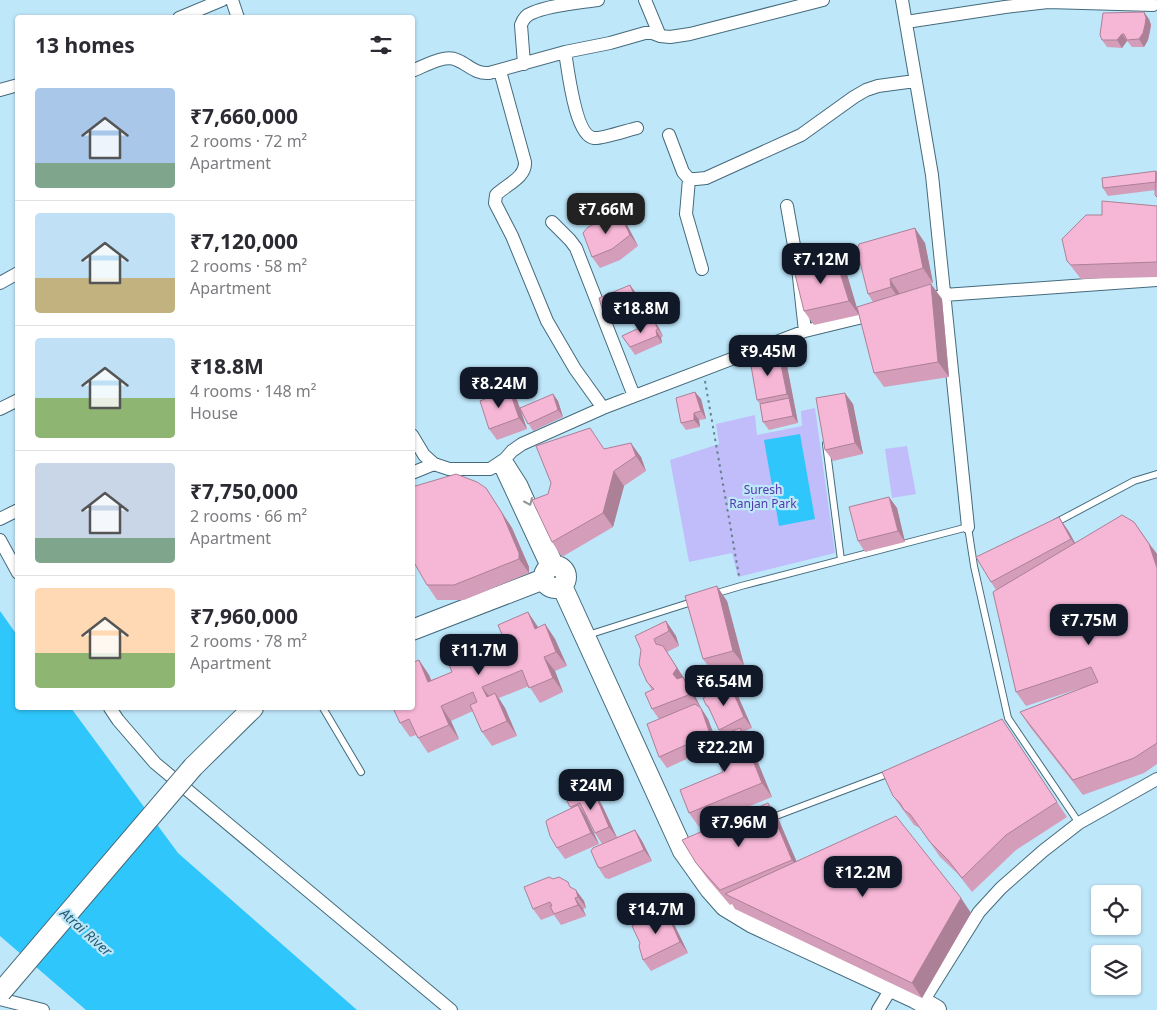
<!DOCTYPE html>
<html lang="en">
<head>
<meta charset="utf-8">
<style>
	body { margin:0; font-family:"Noto Sans",sans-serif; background:#f2f2f3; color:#2b2b33; height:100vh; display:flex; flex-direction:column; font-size:19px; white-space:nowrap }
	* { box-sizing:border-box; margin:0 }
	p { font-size:16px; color:#7c7c81 }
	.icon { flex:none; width:28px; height:28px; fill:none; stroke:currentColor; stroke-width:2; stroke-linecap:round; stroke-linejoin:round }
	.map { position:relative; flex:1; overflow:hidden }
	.panel { position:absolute; left:15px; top:15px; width:400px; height:695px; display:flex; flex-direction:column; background:#fff; border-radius:5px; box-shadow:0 1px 4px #0004 }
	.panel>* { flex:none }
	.tools { position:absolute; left:1091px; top:885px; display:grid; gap:10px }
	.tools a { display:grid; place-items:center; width:50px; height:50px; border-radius:5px; background:#fff; box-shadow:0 1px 4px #0004; font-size:25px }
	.price { position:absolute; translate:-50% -42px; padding:0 11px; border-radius:10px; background:#111827; color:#fff; font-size:16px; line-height:32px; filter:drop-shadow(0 1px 2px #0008) }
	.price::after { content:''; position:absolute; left:50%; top:30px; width:15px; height:11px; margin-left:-8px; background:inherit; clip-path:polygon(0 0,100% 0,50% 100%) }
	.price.current { background:#222; color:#fff }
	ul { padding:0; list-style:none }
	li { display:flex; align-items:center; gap:15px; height:125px; padding:0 20px }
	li+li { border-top:1px solid #e1e1e2 }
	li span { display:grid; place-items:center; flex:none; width:140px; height:100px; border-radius:5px; color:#555 }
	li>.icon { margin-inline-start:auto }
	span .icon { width:60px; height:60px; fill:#fffc; stroke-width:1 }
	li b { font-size:21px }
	h2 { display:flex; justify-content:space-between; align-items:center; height:60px; padding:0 20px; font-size:21px }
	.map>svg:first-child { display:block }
	.green { fill:#c1bdfa }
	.water { fill:#2fc6fb }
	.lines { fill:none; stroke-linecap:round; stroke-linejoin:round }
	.service-casing { stroke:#456b7c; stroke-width:8 }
	.minor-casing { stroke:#456b7c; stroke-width:14 }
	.primary-casing { stroke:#456b7c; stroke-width:22 }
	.path { stroke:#65818e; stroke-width:2; stroke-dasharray:2.5 4; stroke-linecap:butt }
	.service { stroke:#fff; stroke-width:6 }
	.minor { stroke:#fff; stroke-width:12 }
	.primary { stroke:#fff; stroke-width:20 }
	.primary-bridge-casing { stroke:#456b7c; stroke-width:22; stroke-linecap:butt }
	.primary-bridge { stroke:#fff; stroke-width:20 }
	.wall { fill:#d49db9 }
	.shaded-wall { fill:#ac8096 }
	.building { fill:#f6b7d7; stroke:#ac8096 }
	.oneway { stroke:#91989b }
	.labels { text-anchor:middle; stroke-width:4.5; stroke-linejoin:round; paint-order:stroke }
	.park-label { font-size:12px; fill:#523aa9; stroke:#bee7fa }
	.water-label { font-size:14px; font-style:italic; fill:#245c72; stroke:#bee7fa }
</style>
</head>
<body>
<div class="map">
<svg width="1157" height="1010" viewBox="0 0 1157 1010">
	<rect width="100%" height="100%" fill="#bee7fa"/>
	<path class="green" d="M815,408L835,553L738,577L732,553L689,562L670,460L719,444L716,424L755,415L757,435L802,426L801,411Z
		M907,446L916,494L892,498L885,449Z"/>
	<path class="water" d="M800,434L815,519L779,526L764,440Z
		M0,611L17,635L18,708H71L178,853L357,1010H86L0,936Z"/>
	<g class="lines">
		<g class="service-casing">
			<path id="service" d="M826,444L841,560
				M1055,523L1134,481L1157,474
				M714,594L741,586L968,527L974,566L1008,718L1079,823
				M588,635L695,601
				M323,708L361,772
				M768,819L890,773"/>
		</g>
		<g class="minor-casing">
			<path id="minor" d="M232,0L238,18
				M645,0L660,36
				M902,0L932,175L968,527
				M179,18L222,0
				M906,22L1005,7L1048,2L1153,5
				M565,52C568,69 575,136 594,138C602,139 628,130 637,128
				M524,64L521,25C523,19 526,15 532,13C550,5 578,3 598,0
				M412,71C425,66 444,54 457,60C469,65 475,74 489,73L565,52L610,43L645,33H652L660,36L670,37L690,34L823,0
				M500,71L525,162C526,177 508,184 498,193L496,195L495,203L512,236L547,321L575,369L603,408
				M0,90L18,85
				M669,135L683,172L689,179H696L706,178L801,135L854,97L866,90L878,86L915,81
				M689,179L686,214L702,269
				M787,206L798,268L805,331
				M552,222L570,240L576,248L634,396
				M0,283L18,273
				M923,301L944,295L1157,280
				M0,409L18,400
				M412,435L424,455L434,464L449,469H490L505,459L512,451L522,444L603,408L805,331L875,314
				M505,459L521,484L558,566
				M499,464L548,569
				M412,473L434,464
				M0,519L18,510
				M0,540L18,573
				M110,708L118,720L155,763L451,1010
				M0,999L43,1010
				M922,1003L979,912L1001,888L1043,851L1079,823L1157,779
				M878,1010L892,987"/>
		</g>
		<g class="primary-casing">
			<path id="primary" d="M544 577a11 11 0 1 1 22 0a11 11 0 1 1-22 0Z
				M562,586L683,851L710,889L725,906L753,923L915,998L936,1010
				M412,630L544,579
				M193,767L253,708"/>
		</g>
		<path class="path" d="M705,381L739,576"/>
		<use href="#service" class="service"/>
		<use href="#minor" class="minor"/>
		<use href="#primary" class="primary"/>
		<g class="primary-bridge-casing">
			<path id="primary-bridge" d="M1,992L193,767"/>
		</g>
		<use href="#primary-bridge" class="primary-bridge"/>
	</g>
	<path class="wall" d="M1149,19L1151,25L1150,32L1148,40L1144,47H1132L1128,42L1127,41L1122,48L1107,47L1102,40Z
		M1157,172V198L1155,195L1156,190L1108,196L1103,188Z
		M1157,206V277L1081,279L1067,261L1102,215Z
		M626,223L638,246L620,260L600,268L592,257Z
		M925,243L933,283L909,291L931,284L942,299L949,377L884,387L874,373L873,302L868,294Z
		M846,271L859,315L814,325L804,311Z
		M630,285L635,292L638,299L635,302L637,307L608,319L603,312Z
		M654,321L659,328L663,336L661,338L662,343L635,355L622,336Z
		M787,366L798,423L769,430L763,422L760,404L757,400Z
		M509,389L517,400L520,408L553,394L558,401L563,417L533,431L521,411L527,429L497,440L489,429Z
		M695,392L701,399L706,419L699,420L700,427L686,430L681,423Z
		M853,404L863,454L833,461L825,450Z
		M604,449L641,457L646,471L624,486L613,527L562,557L552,542Z
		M486,488L512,528L529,567V573L464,600H437L427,585Z
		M889,497L897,508L905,542L865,552L858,541Z
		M1059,517L1069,532L1075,543L1134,522L1157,554V764L1144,773L1083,795L1030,727L1020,712L1084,687L1026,706L1016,692L996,590L991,582Z
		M727,601L744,665L714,674L703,659Z
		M666,621L676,636L679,646L667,652L693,692L701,708L708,719L715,738L723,735L719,730L712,714L706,705L738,696L752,728L743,732L750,743L772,797L699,827L689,813L723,772L713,747L667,768L659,757V719L652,709V690L647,682L639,664Z
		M545,624L555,639L567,666L555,671L563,692L540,703L529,686L499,698L505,708L517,736L492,746L482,732L473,711L451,721L459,739L428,753L416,735L410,737L400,723L419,660L429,675L431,680L452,672L473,637L484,654L506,644Z
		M1002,719L1067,817L1016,850L972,892L958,874L940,857L920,828L914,825L893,796Z
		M583,794L586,798L595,794L602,805L617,837L635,830L642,841L652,861L609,879L605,878L598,867L602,844L595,833L586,815H585L599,844L565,859L557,848L571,808L567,801Z
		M778,818L796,861L971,913L922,998L735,909L732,904L730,905L707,878L696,863Z
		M553,879L572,888L584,901L586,908L583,909L586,916L561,925L554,915L541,920L533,909Z
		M666,911L673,922L688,953L651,971L643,960Z"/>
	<path class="shaded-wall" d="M1144,12L1149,19L1151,25L1148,40L1144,47L1139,39Z
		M1122,34L1127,41L1122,48L1117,40Z
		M619,212L626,223L638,246L630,235Z
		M915,228L925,243L933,283L923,268Z
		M835,257L846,271L859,315L849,301Z
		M890,279L900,294L901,302L891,287Z
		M931,284L942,299L949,377L938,362Z
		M630,285L635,292L638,299L633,292Z
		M630,294L635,302L637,307L632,300Z
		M654,321L659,328L663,336L658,329Z
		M656,330L661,338L662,343L657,336Z
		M779,355L787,366L798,423L793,416L789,398L787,394Z
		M509,389L517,400L527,429L519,418Z
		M695,392L701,399L706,419L701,411Z
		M845,393L853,404L863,454L855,443Z
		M553,394L558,401L563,417L558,410Z
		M694,413L699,420L700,427L694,420Z
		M631,443L641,457L646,471L636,456Z
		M614,471L624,486L613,527L603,513Z
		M486,488L512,528L529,567V573L519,559Z
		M889,497L897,508L905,542L898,531Z
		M1059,517L1069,532L1081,554L1071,539Z
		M1149,544L1157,554V568Z
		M717,586L727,601L744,665L733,651Z
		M528,612L538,627L545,643L535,629Z
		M666,621L676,636L679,646L669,631Z
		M545,624L555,639L567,666L556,652Z
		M473,637L484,652L491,670L481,655Z
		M663,646L693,692L701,708L691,694L673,674Z
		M544,657L555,671L563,692L553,678Z
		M419,660L429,675L438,696L428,682Z
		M730,685L738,696L752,728L744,717Z
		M482,687L493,701L487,697Z
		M495,693L505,708L517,736L507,721Z
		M441,706L451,721L459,739L449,725Z
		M701,708L708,719L718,745L710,734Z
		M740,728L750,743L772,797L762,783Z
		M595,794L602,805L617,838L609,827Z
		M768,803L778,818L802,874L792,860Z
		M578,805L586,816L599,844L591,833Z
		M635,830L642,841L652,861L644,850Z
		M576,890L584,901L586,908L578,897Z
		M575,898L583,909L586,916L578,905Z
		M961,898L971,913L922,998L912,983Z
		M666,911L673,922L688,953L680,942Z"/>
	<path class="building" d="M1144,12L1146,18L1145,25L1143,33L1139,39L1127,40L1124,34H1122L1117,40H1102L1100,35L1103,13Z
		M1156,171V182L1103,188L1102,178Z
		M1156,172H1157V197L1155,195Z
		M1102,201L1157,206V262L1071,265L1067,261L1062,239L1086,215H1102Z
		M619,212L630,235L612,249L592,257L583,233L588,227Z
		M915,228L923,268L890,279L891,287L868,294L857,250L859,244Z
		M835,257L849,301L804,311L794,270Z
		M931,284L938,362L874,373L857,307Z
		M630,285L633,292L630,294L632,300L603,312L599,298Z
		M654,321L658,329L656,330L657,336L630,347L622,336Z
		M779,355L787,394L757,400L750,360Z
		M509,389L519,418L489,429L480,401Z
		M695,392L701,411L694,413V420L681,423L676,398Z
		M845,393L855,443L825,450L816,398Z
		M553,394L558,410L528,424L520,408Z
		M789,398L793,416L763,422L760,404Z
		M590,428L604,449L631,443L636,456L614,471L603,513L552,542L532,500L548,494L551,483L536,446Z
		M456,474L477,482L486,488L502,513L519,553V559L454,585H427L412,559V487Z
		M889,497L898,531L858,541L849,507Z
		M1122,515L1134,522L1149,544L1157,568V743L1134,758L1073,780L1020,712L1098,682L1091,667L1016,692L993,592Z
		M1059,517L1071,539L991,582L976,557Z
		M717,586L733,651L703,659L685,596Z
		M528,612L535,629L545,624L556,652L544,657L553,678L529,688L522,670L482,687L487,697L495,693L507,721L482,732L470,705L477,702L473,692L441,706L449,725L418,738L409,719L400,723L393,708H412V663L419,660L428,682L452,672L443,650L473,637L481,655L506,644L498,625Z
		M666,621L669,631L654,639L656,644L663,646L677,668L673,674L677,679L683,677L691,694L652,709L645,693L654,689L647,682L639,664L641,650L635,636Z
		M730,685L744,717L719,730L708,706L706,705L703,698Z
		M695,704L701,708L710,734L659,757L647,724Z
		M1002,719L1057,802L1006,835L962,878L948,860L930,842L910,814L904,810L900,803L893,796L882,772Z
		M740,728L762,783L689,813L680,790L723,772L710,740Z
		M583,794L585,798L595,794L609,827L595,833L580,803L570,807L567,801Z
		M768,803L792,860L720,890L696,863L682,840Z
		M578,805L591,833L557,848L550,836L546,822L547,820Z
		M896,816L961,898L912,983L725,894Z
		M635,830L644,850L601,868L598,867L591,851L593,848Z
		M549,877L553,879L559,877L568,882L570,887L576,890L578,897L575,898L578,905L554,914L550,906H552L550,902L533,909L524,887Z
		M666,911L680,942L643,960L639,946L640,943L632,926Z"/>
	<defs><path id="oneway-chevron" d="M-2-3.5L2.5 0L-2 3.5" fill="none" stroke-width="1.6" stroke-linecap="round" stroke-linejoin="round" transform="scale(1.25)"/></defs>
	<use class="oneway" href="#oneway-chevron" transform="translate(529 502) rotate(66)"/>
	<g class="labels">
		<g class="park-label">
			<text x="763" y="494">Suresh<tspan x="763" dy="14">Ranjan Park</tspan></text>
		</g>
		<g class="water-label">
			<text transform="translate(86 932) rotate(42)" y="5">Atrai River</text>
		</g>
	</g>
</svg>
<div class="tools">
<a><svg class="icon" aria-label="locate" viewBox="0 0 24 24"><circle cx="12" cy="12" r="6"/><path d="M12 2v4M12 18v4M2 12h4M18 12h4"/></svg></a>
<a><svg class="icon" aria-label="layers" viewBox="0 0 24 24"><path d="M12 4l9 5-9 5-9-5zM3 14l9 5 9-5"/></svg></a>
</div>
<b class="price current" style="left:606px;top:235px">₹7.66M</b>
<b class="price" style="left:821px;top:285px">₹7.12M</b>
<b class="price" style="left:641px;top:334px">₹18.8M</b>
<b class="price" style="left:768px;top:377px">₹9.45M</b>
<b class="price" style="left:499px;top:409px">₹8.24M</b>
<b class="price" style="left:1089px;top:646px">₹7.75M</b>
<b class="price" style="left:479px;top:676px">₹11.7M</b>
<b class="price" style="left:724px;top:707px">₹6.54M</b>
<b class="price" style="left:725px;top:773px">₹22.2M</b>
<b class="price" style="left:591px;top:811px">₹24M</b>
<b class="price" style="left:739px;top:848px">₹7.96M</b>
<b class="price" style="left:863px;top:898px">₹12.2M</b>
<b class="price" style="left:656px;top:935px">₹14.7M</b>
<section class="panel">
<h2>13 homes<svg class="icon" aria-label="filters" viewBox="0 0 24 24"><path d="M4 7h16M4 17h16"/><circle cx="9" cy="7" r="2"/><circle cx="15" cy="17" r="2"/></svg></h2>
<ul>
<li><span style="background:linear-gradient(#a9c7e8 75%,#7fa58c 0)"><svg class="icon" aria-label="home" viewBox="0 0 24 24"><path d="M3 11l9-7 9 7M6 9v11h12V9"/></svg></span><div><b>₹7,660,000</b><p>2 rooms · 72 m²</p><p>Apartment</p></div></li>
<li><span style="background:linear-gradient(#bfe0f5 65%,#c2b280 0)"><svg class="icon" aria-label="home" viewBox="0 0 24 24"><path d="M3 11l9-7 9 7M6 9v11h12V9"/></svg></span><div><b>₹7,120,000</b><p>2 rooms · 58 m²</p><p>Apartment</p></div></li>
<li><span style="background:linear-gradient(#bfe0f5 60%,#8fb573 0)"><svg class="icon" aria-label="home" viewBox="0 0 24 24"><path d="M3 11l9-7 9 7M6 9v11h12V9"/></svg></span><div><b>₹18.8M</b><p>4 rooms · 148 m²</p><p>House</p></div></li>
<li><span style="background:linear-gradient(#c9d6e8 75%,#7fa58c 0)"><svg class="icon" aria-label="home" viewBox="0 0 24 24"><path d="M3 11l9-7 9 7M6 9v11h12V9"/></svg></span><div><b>₹7,750,000</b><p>2 rooms · 66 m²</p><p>Apartment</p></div></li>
<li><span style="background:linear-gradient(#ffd9b3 65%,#8fb573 0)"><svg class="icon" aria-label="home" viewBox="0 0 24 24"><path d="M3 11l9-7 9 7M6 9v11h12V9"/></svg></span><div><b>₹7,960,000</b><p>2 rooms · 78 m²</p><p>Apartment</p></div></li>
</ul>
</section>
</div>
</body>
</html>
